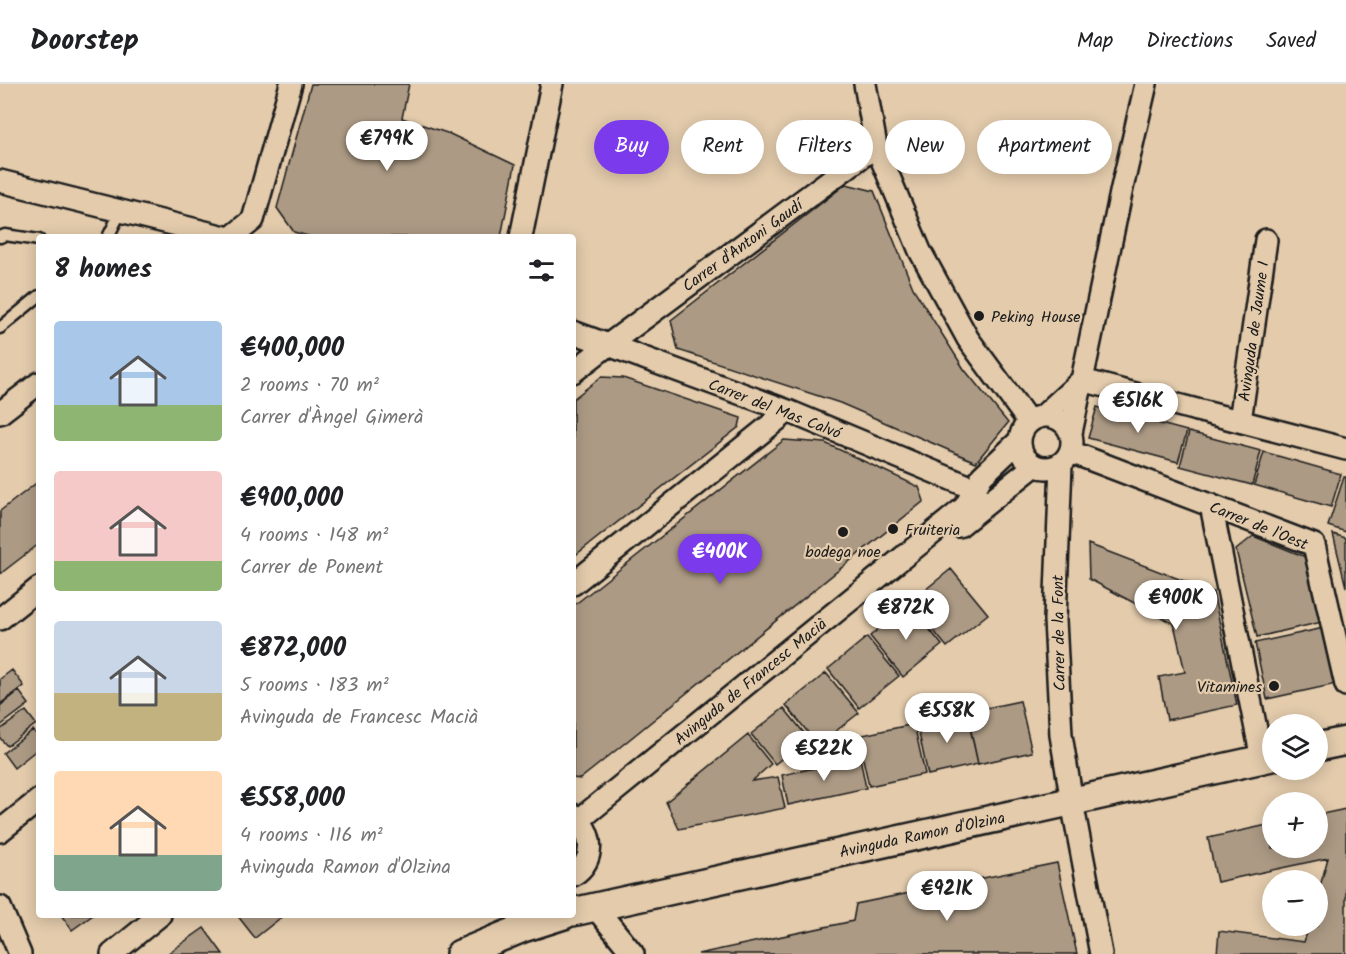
<!DOCTYPE html>
<html lang="en">
<head>
<meta charset="utf-8">
<style>
	body { margin:0; font-family:Kalam,sans-serif; background:#f6f6f6; color:#202124; height:100vh; display:flex; flex-direction:column; font-size:22px; white-space:nowrap }
	* { box-sizing:border-box; margin:0 }
	p { font-size:20px; color:#757577 }
	.icon { flex:none; width:33px; height:33px; fill:none; stroke:currentColor; stroke-width:2; stroke-linecap:round; stroke-linejoin:round }
	.map { position:relative; flex:1; overflow:hidden }
	.sheet { position:absolute; left:36px; top:150px; width:540px; height:684px; display:flex; flex-direction:column; background:#fff; border-radius:6px; box-shadow:0 3px 15px #0003 }
	.sheet>* { flex:none }
	.hud { position:absolute; left:594px; top:36px; width:570px; height:54px; display:flex; gap:12px }
	.tools { position:absolute; left:1262px; top:630px; display:grid; gap:12px }
	.tools a { display:grid; place-items:center; width:66px; height:66px; border-radius:50%; background:#fff; box-shadow:0 3px 15px #0003; font-size:30px }
	.price { position:absolute; translate:-50% -51px; padding:0 14px; border-radius:21px; background:#fff; color:#222; font-size:20px; line-height:39px; filter:drop-shadow(0 2px 3px #0008) }
	.price::after { content:''; position:absolute; left:50%; top:36px; width:18px; height:14px; margin-left:-9px; background:inherit; clip-path:polygon(0 0,100% 0,50% 100%) }
	.price.active { background:#7c3aed; color:#fff }
	ul { padding:0; list-style:none }
	li { display:flex; align-items:center; gap:18px; height:150px; padding:0 18px }
	li span { display:grid; place-items:center; flex:none; width:168px; height:120px; border-radius:6px; color:#555 }
	li>.icon { margin-inline-start:auto }
	span .icon { width:72px; height:72px; fill:#fffc; stroke-width:1 }
	li b { font-size:26px }
	h2 { display:flex; justify-content:space-between; align-items:center; height:72px; padding:0 18px; font-size:26px }
	.tag { padding:0 21px; border-radius:27px; background:#fff; box-shadow:0 3px 15px #0003; font-size:21px; line-height:54px }
	.tag.active { background:#7c3aed; color:#fff }
	header { display:flex; align-items:center; gap:36px; box-sizing:border-box; height:84px; padding:0 30px; background:#fff; border-bottom:2px solid #e0e0e0 }
	header strong { font-size:28px }
	nav { display:flex; gap:33px; margin-inline-start:auto; font-size:21px }
	.map>svg:first-child { display:block }
	.building { fill:#ac9a84; stroke:#1c1c1c; stroke-width:1.5 }
	.lines { fill:none; stroke-linecap:round; stroke-linejoin:round }
	.service-casing { stroke:#1c1c1c; stroke-width:15 }
	.minor-casing { stroke:#1c1c1c; stroke-width:26 }
	.tertiary-casing { stroke:#1c1c1c; stroke-width:32 }
	.service { stroke:#e3cbac; stroke-width:10 }
	.minor { stroke:#e3cbac; stroke-width:21 }
	.tertiary { stroke:#e3cbac; stroke-width:27 }
	.poi-dot { fill:#1c1c1c; stroke:#e3cbac; stroke-width:2 }
	.labels { text-anchor:middle; stroke-width:4.5; stroke-linejoin:round; paint-order:stroke }
	.street-label { font-size:16px; fill:#1c1c1c; stroke:#e3cbac }
	.poi-label { font-size:16px; fill:#1c1c1c; stroke:#e3cbac; text-anchor:start }
</style>
</head>
<body>
<header>
<strong>Doorstep</strong>
<nav><a>Map</a><a>Directions</a><a>Saved</a></nav>
</header>
<div class="map">
<svg width="1346" height="870" viewBox="0 0 1346 870">
	<rect width="100%" height="100%" fill="#e3cbac"/>
	<filter id="ink" filterUnits="userSpaceOnUse"><feTurbulence type="fractalNoise" baseFrequency=".0167" numOctaves="2"/><feDisplacementMap in="SourceGraphic" scale="12" xChannelSelector="R" yChannelSelector="G"/><feConvolveMatrix kernelMatrix="1 2 1 2 8 2 1 2 1" color-interpolation-filters="sRGB"/></filter>
	<g filter="url(#ink)">
		<path class="building" d="M311,0H409L402,34L450,50L515,81L501,153H311L294,148L277,124Z
			M846,100L874,107L913,204L964,285L1008,339L976,378L840,319L678,266L671,236Z
			M601,293L623,294L741,334L739,343L573,473V315Z
			M1097,323L1187,347L1178,378L1088,354Z
			M1189,348L1261,367L1252,401L1180,382Z
			M784,356L825,359L919,403L924,417L599,680L580,695L573,694V522Z
			M1264,368L1341,390L1331,423L1254,401Z
			M1344,393H1346V448L1328,442Z
			M39,397V460L0,490V427Z
			M1333,450L1346,454V503Z
			M1253,452L1308,474L1322,538L1257,553L1236,466Z
			M1088,460L1213,508L1237,621L1167,636L1159,593L1185,588L1174,540L1089,495Z
			M951,485L988,530L947,563L910,518Z
			M909,520L942,561L903,593L870,552Z
			M1324,544L1336,600L1267,615L1255,559Z
			M867,553L899,592L859,624L828,585Z
			M12,586L24,602L0,620V595Z
			M826,589L859,629L818,661L786,621Z
			M19,607L29,620L0,642V622Z
			M1020,617L1032,668L978,680L967,628Z
			M784,624L808,654L775,680L751,650Z
			M26,627L36,640L7,662L0,654V646Z
			M967,630L978,680L928,691L917,640Z
			M914,640L925,690L869,702L858,652Z
			M33,646L39,654V664L14,684L3,669Z
			M748,651L771,680L752,697L778,693L785,724L679,745L666,718Z
			M860,674L866,704L788,721L782,691Z
			M1346,725V870H1217L1219,847L1304,858L1309,842H1317V813L1328,774L1217,798L1208,754L1272,740V764H1317V731Z
			M1057,779L1077,870H698L853,837L856,820Z
			M61,831H93L72,846Z
			M237,831H284L255,854Z
			M204,844L223,870H167Z"/>
		<g class="lines">
			<g class="service-casing">
				<path id="service" d="M0,153L5,151L39,156
					M108,153L121,127
					M0,244L39,212"/>
			</g>
			<g class="minor-casing">
				<path id="minor" d="M865,0L876,62L920,167L968,255L1029,338
					M0,97L225,153
					M232,153L253,136L291,0
					M521,153L552,0
					M573,248L788,327L975,405
					M573,288L608,261L876,62
					M1082,296L1346,365
					M0,329L39,299
					M1020 358a26 26 0 1 1 52 0a26 26 0 1 1-52 0Z
					M1043,332L1082,296
					M1240,337L1266,156
					M1071,349L1122,104L1146,0
					M1071,368L1314,461L1346,601
					M1061,380L1055,536L1061,651L1072,718L1101,870
					M1211,421L1262,675
					M959,442L1034,382
					M573,500L788,327
					M0,535L39,504
					M573,731C593,747 597,776 573,791
					M579,736L965,423L982,392L1020,356
					M0,747L39,716
					M0,823L20,870
					M595,823L633,870
					M112,870L160,831"/>
			</g>
			<g class="tertiary-casing">
				<path id="tertiary" d="M1317,663L1346,657
					M573,828L1272,673
					M460,870L523,844L564,831"/>
			</g>
			<use href="#service" class="service"/>
			<use href="#minor" class="minor"/>
			<use href="#tertiary" class="tertiary"/>
		</g>
	</g>
	<g class="poi-dot">
		<circle cx="979" cy="232" r="6"/>
		<circle cx="893" cy="445" r="6"/>
		<circle cx="843" cy="448" r="6"/>
		<circle cx="1274" cy="602" r="6"/>
	</g>
	<g class="labels">
		<g class="street-label">
			<text transform="translate(742 161) rotate(-36)" y="6">Carrer d'Antoni Gaudí</text>
			<text transform="translate(1253 247) rotate(-82)" y="6">Avinguda de Jaume I</text>
			<text transform="translate(775 324) rotate(21)" y="6">Carrer del Mas Calvó</text>
			<text transform="translate(1259 441) rotate(22)" y="6">Carrer de l'Oest</text>
			<text transform="translate(1058 549) rotate(-91)" y="6">Carrer de la Font</text>
			<text transform="translate(750 597) rotate(-39)" y="6">Avinguda de Francesc Macià</text>
			<text transform="translate(922 750) rotate(-12)" y="6">Avinguda Ramon d'Olzina</text>
		</g>
		<g class="poi-label">
			<text x="991" y="238">Peking House</text>
			<text x="905" y="451">Fruiteria</text>
			<text x="843" y="473" text-anchor="middle">bodega noe</text>
			<text x="1262" y="608" text-anchor="end">Vitamines</text>
		</g>
	</g>
</svg>
<div class="tools">
<a><svg class="icon" aria-label="layers" viewBox="0 0 24 24"><path d="M12 4l9 5-9 5-9-5zM3 14l9 5 9-5"/></svg></a>
<a>+</a>
<a>−</a>
</div>
<b class="price" style="left:387px;top:88px">€799K</b>
<b class="price" style="left:1138px;top:350px">€516K</b>
<b class="price active" style="left:720px;top:501px">€400K</b>
<b class="price" style="left:1176px;top:547px">€900K</b>
<b class="price" style="left:906px;top:557px">€872K</b>
<b class="price" style="left:947px;top:660px">€558K</b>
<b class="price" style="left:824px;top:698px">€522K</b>
<b class="price" style="left:947px;top:838px">€921K</b>
<div class="hud">
<a class="tag active">Buy</a>
<a class="tag">Rent</a>
<a class="tag">Filters</a>
<a class="tag">New</a>
<a class="tag">Apartment</a>
</div>
<section class="sheet">
<h2>8 homes<svg class="icon" aria-label="filters" viewBox="0 0 24 24"><path d="M4 7h16M4 17h16"/><circle cx="9" cy="7" r="2"/><circle cx="15" cy="17" r="2"/></svg></h2>
<ul>
<li><span style="background:linear-gradient(#a9c7e8 70%,#8fb573 0)"><svg class="icon" aria-label="home" viewBox="0 0 24 24"><path d="M3 11l9-7 9 7M6 9v11h12V9"/></svg></span><div><b>€400,000</b><p>2 rooms · 70 m²</p><p>Carrer d'Àngel Gimerà</p></div></li>
<li><span style="background:linear-gradient(#f6c9c9 75%,#8fb573 0)"><svg class="icon" aria-label="home" viewBox="0 0 24 24"><path d="M3 11l9-7 9 7M6 9v11h12V9"/></svg></span><div><b>€900,000</b><p>4 rooms · 148 m²</p><p>Carrer de Ponent</p></div></li>
<li><span style="background:linear-gradient(#c9d6e8 60%,#c2b280 0)"><svg class="icon" aria-label="home" viewBox="0 0 24 24"><path d="M3 11l9-7 9 7M6 9v11h12V9"/></svg></span><div><b>€872,000</b><p>5 rooms · 183 m²</p><p>Avinguda de Francesc Macià</p></div></li>
<li><span style="background:linear-gradient(#ffd9b3 70%,#7fa58c 0)"><svg class="icon" aria-label="home" viewBox="0 0 24 24"><path d="M3 11l9-7 9 7M6 9v11h12V9"/></svg></span><div><b>€558,000</b><p>4 rooms · 116 m²</p><p>Avinguda Ramon d'Olzina</p></div></li>
</ul>
</section>
</div>
</body>
</html>
